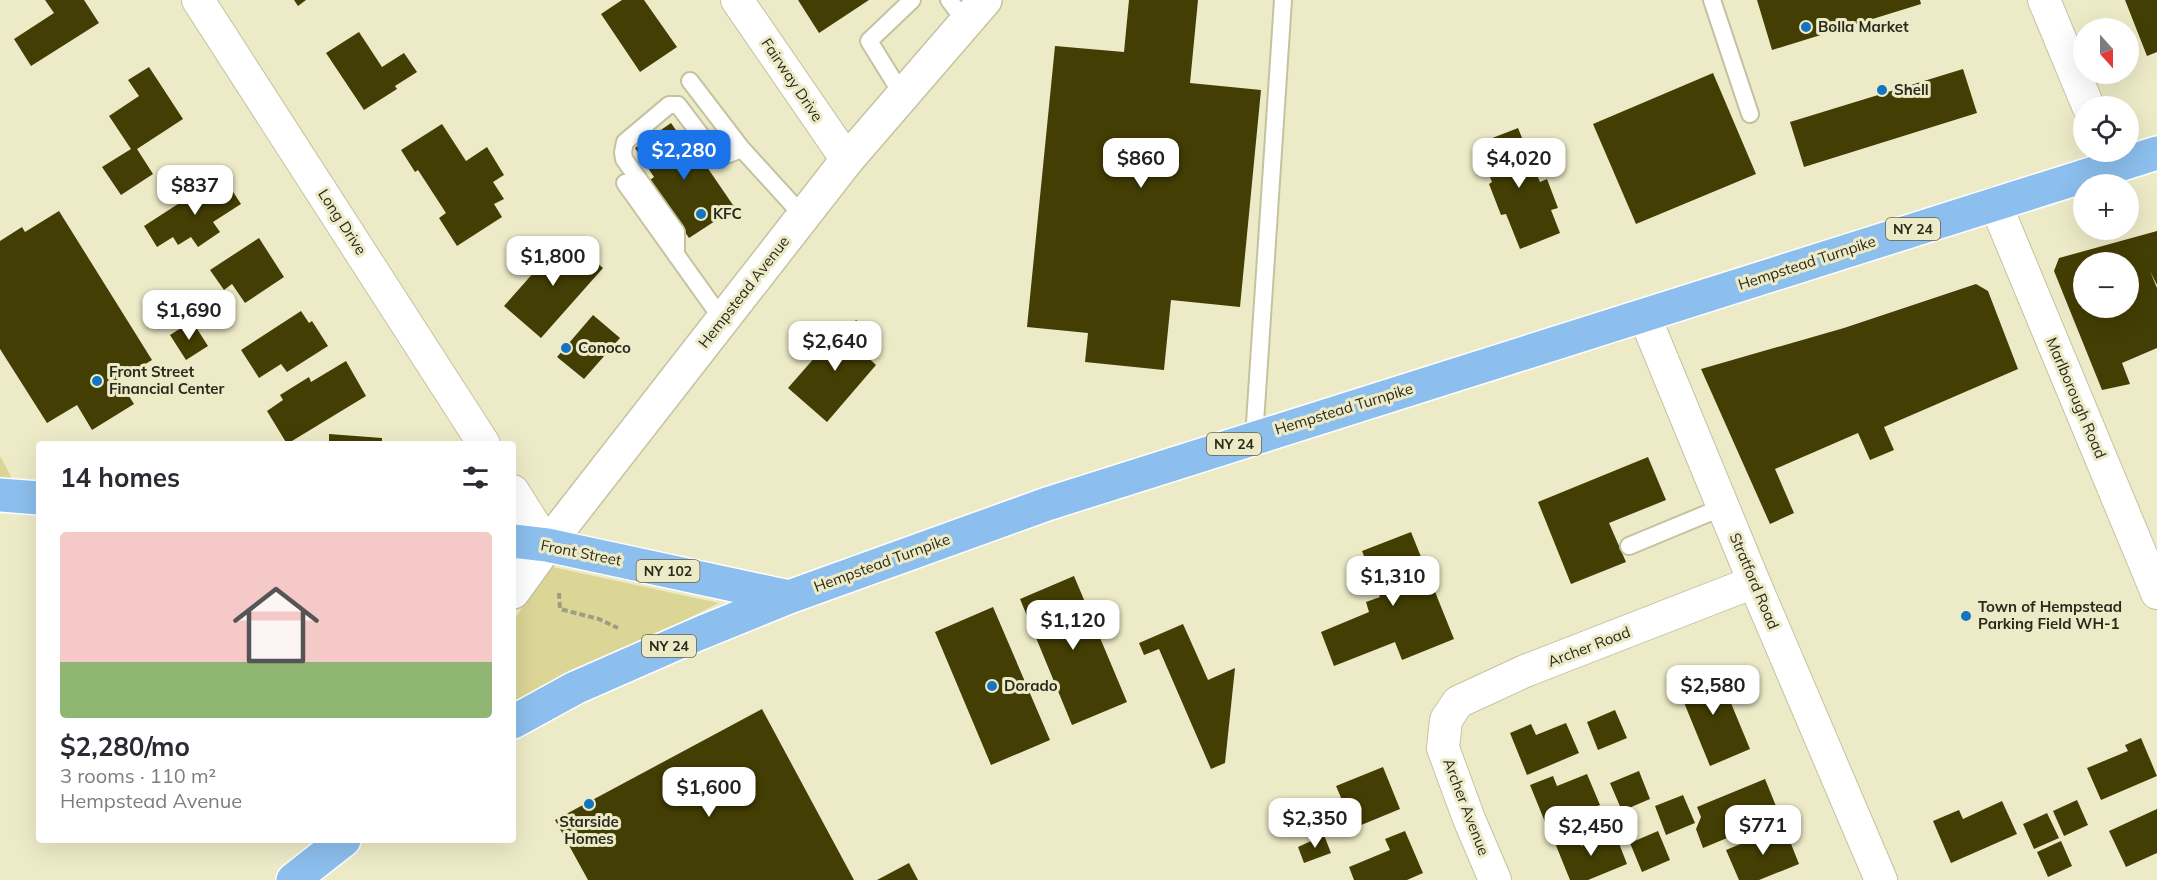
<!DOCTYPE html>
<html lang="en">
<head>
<meta charset="utf-8">
<style>
	body { margin:0; font-family:Mulish,sans-serif; background:#f7f7f7; color:#2b2b33; height:100vh; display:flex; flex-direction:column; font-size:22px; white-space:nowrap }
	* { box-sizing:border-box; margin:0 }
	p { font-size:20px; color:#7c7c81 }
	.icon { flex:none; width:33px; height:33px; fill:none; stroke:currentColor; stroke-width:2; stroke-linecap:round; stroke-linejoin:round }
	.map { position:relative; flex:1; overflow:hidden }
	.sheet { position:absolute; left:36px; top:441px; width:480px; height:402px; display:flex; flex-direction:column; background:#fff; border-radius:6px; box-shadow:0 6px 24px #0002 }
	.sheet>* { flex:none }
	.needle { width:39px; rotate:159deg }
	.buttons { position:absolute; left:2073px; top:18px; display:grid; gap:12px }
	.buttons a { display:grid; place-items:center; width:66px; height:66px; border-radius:50%; background:#fff; box-shadow:0 6px 24px #0002; font-size:30px }
	.price { position:absolute; translate:-50% -51px; padding:0 14px; border-radius:12px; background:#fff; color:#222; font-size:20px; line-height:39px; filter:drop-shadow(0 2px 3px #0008) }
	.price::after { content:''; position:absolute; left:50%; top:36px; width:18px; height:14px; margin-left:-9px; background:inherit; clip-path:polygon(0 0,100% 0,50% 100%) }
	.price.selected { background:#1a73e8; color:#fff }
	ul { padding:0; list-style:none }
	li { display:grid; align-content:center; gap:12px; height:318px; padding:0 24px }
	li span { display:grid; place-items:center; height:186px; border-radius:6px; color:#555 }
	li>.icon { margin-inline-start:auto }
	span .icon { width:108px; height:108px; fill:#fffc; stroke-width:1 }
	li b { font-size:26px }
	h2 { display:flex; justify-content:space-between; align-items:center; height:72px; padding:0 24px; font-size:26px }
	.map>svg:first-child { display:block }
	.green { fill:#dbd696 }
	.building { fill:#433e03; fill-rule:evenodd }
	.lines { fill:none; stroke-linecap:round; stroke-linejoin:round }
	.lane-casing { stroke:#c5c2a0; stroke-width:20 }
	.street-casing { stroke:#c5c2a0; stroke-width:34 }
	.secondary-casing { stroke:#c5c2a0; stroke-width:36 }
	.primary-casing { stroke:#fff; stroke-width:36 }
	.path { stroke:#9f9e83; stroke-width:4; stroke-dasharray:6 3; stroke-linecap:butt }
	.lane { stroke:#fff; stroke-width:16 }
	.street { stroke:#fff; stroke-width:32 }
	.secondary { stroke:#fff; stroke-width:33 }
	.primary { stroke:#8cbfee; stroke-width:33 }
	.poi-dot { fill:#1574c1; stroke:#edebc7; stroke-width:2 }
	.labels { text-anchor:middle; stroke-width:6; stroke-linejoin:round; paint-order:stroke }
	.shield { fill:#edebc7; stroke:#64634f; stroke-width:1.5 }
	.shield-label { font-size:14px; font-weight:bold; fill:#2a291c }
	.poi-label { font-size:15px; font-weight:bold; fill:#2a291c; stroke:#edebc7; text-anchor:start }
	.street-label { font-size:15px; fill:#2a291c; stroke:#edebc7 }
</style>
</head>
<body>
<div class="map">
<svg width="2157" height="880" viewBox="0 0 2157 880">
	<rect width="100%" height="100%" fill="#edebc7"/>
	<path class="green" d="M0,456L20,493L0,491Z
		M548,566L719,603L513,706V622Z"/>
	<path class="building" d="M45,0H84L99,23L31,66L14,39L54,13Z
		M294,0H306L298,6Z
		M622,0H644L677,47L640,72L601,14Z
		M798,0H869L819,33Z
		M1129,0H1198L1190,83L1261,90L1240,307L1171,300L1164,370L1085,362L1088,333L1027,327L1055,46L1124,52Z
		M1757,0H1920L1921,4L1772,50Z
		M2125,0H2157V52L2147,56Z
		M359,32L382,67L404,53L417,72L395,86L397,89L364,110L326,53Z
		M149,67L183,119L137,149L153,174L121,195L102,167L131,149L109,116L139,96L128,80Z
		M1963,69L1977,113L1804,167L1790,122Z
		M1713,73L1756,174L1636,224L1593,124Z
		M671,123L692,153L696,151L735,208L689,238L650,180L654,177L635,148Z
		M442,124L466,161L487,147L504,175L493,182L504,199L494,204L502,217L457,246L439,218L446,213L418,170L415,172L401,150Z
		M1518,128L1540,182L1547,179L1558,208L1551,210L1560,233L1520,249L1506,214L1501,215L1489,184L1492,182L1477,144Z
		M224,178L241,204L213,222L220,232L198,247L191,237L178,245L173,237L157,247L144,226L212,182L213,185Z
		M59,211L152,360L119,380L134,404L92,430L77,405L47,423L0,349V241L22,227L25,232Z
		M2157,231V285L2150,271L2157,288V348L2122,363L2130,384L2102,390L2054,271L2059,258ZM2084,262H2128V308H2084Z
		M566,236L603,268L541,338L504,306Z
		M259,238L284,277L245,303L232,284L224,290L210,270Z
		M1976,284L1988,291L2018,369L1884,427L1894,450L1870,460L1858,433L1775,469L1794,513L1770,524L1701,369L1844,328Z
		M301,311L309,323L312,321L328,346L287,372L281,364L259,378L241,350Z
		M593,315L620,338L584,379L557,357Z
		M856,320L875,336L861,351L876,365L827,422L788,388L837,332L842,336Z
		M192,321L208,346L186,360L170,335Z
		M346,361L366,396L287,444L267,411L283,400L280,395L309,377L311,382Z
		M329,434L382,438V444H329Z
		M1648,457L1666,500L1609,523L1626,562L1571,584L1538,502Z
		M1411,532L1454,639L1402,660L1395,642L1334,666L1321,632L1369,612L1366,602L1380,597L1362,551Z
		M1074,576L1127,702L1072,725L1020,599Z
		M993,607L1050,740L991,765L935,632Z
		M1183,624L1208,680L1235,668L1225,763L1211,769L1159,649L1144,655L1139,643Z
		M1716,667L1750,749L1710,766L1676,683Z
		M762,709L854,880H588L555,820Z
		M1615,710L1627,738L1598,750L1587,722Z
		M1566,723L1579,753L1527,775L1510,733L1531,724L1536,735Z
		M2141,738L2157,776L2101,800L2087,768L2128,751L2125,745Z
		M1383,767L1400,809L1354,828L1336,786Z
		M1639,771L1650,799L1622,811L1610,783Z
		M1587,774L1600,805L1547,827L1530,785L1553,776L1557,786Z
		M1765,779L1780,816L1703,848L1696,829L1701,817L1697,807Z
		M1683,795L1695,823L1666,835L1655,806Z
		M2077,800L2088,825L2064,836L2053,811Z
		M2002,801L2017,834L1951,863L1933,821L1959,810L1963,819Z
		M2157,809V853L2126,867L2109,831Z
		M2047,813L2059,838L2034,849L2023,824Z
		M1784,826L1799,864L1759,880H1739L1726,850Z
		M1405,831L1423,873L1407,880H1354L1349,867L1390,850L1385,839Z
		M1658,831L1670,860L1642,872L1630,843Z
		M1615,833L1627,864L1588,880H1570L1555,843L1577,835L1581,846Z
		M1324,835L1331,853L1304,863L1298,847Z
		M2061,841L2072,866L2048,877L2037,852Z
		M909,863L918,880H877Z"/>
	<g class="lines">
		<g class="lane-casing">
			<path id="lane" d="M949,0L966,22
				M1712,0L1750,114
				M690,81L742,149L803,216
				M903,96L869,41L912,0
				M625,183L722,319
				M676,255V232L624,159L623,152L625,142L669,105H678L718,158L742,149
				M1254,438L1283,0
				M1629,546L1723,507"/>
		</g>
		<g class="street-casing">
			<path id="street" d="M198,0L484,444
				M737,0L847,160
				M2044,0L2088,106
				M1995,203L2157,593
				M1644,315L1754,582L1881,880
				M513,491L547,545
				M1495,880L1469,819L1443,748L1446,720L1458,702L1525,671L1754,582"/>
		</g>
		<g class="secondary-casing">
			<path id="secondary" d="M513,592L547,545L847,160L985,0"/>
		</g>
		<g class="primary-casing">
			<path id="primary" d="M0,495L39,498
				M513,541L547,545L789,597
				M513,722L575,688L698,634L789,597L1047,504L2157,153
				M293,880L344,840"/>
		</g>
		<path class="path" d="M559,593L560,609L599,619L618,628"/>
		<use href="#lane" class="lane"/>
		<use href="#street" class="street"/>
		<use href="#secondary" class="secondary"/>
		<use href="#primary" class="primary"/>
	</g>
	<g class="poi-dot">
		<circle cx="1806" cy="27" r="6"/>
		<circle cx="1882" cy="90" r="6"/>
		<circle cx="701" cy="214" r="6"/>
		<circle cx="566" cy="348" r="6"/>
		<circle cx="97" cy="381" r="6"/>
		<circle cx="1966" cy="616" r="6"/>
		<circle cx="992" cy="686" r="6"/>
		<circle cx="589" cy="804" r="6"/>
	</g>
	<g class="labels">
		<g class="shield">
			<rect x="1886" y="218" width="54" height="22" rx="4.5"/>
			<rect x="1207" y="433" width="54" height="22" rx="4.5"/>
			<rect x="636.5" y="560" width="63" height="22" rx="4.5"/>
			<rect x="642" y="635" width="54" height="22" rx="4.5"/>
		</g>
		<g class="shield-label">
			<text x="1913" y="234">NY 24</text>
			<text x="1234" y="449">NY 24</text>
			<text x="668" y="576">NY 102</text>
			<text x="669" y="651">NY 24</text>
		</g>
		<g class="poi-label">
			<text x="1818" y="32">Bolla Market</text>
			<text x="1894" y="95">Shell</text>
			<text x="713" y="219">KFC</text>
			<text x="578" y="353">Conoco</text>
			<text x="109" y="377">Front Street<tspan x="109" dy="17">Financial Center</tspan></text>
			<text x="1978" y="612">Town of Hempstead<tspan x="1978" dy="17">Parking Field WH-1</tspan></text>
			<text x="1004" y="691">Dorado</text>
			<text x="589" y="827" text-anchor="middle">Starside<tspan x="589" dy="17">Homes</tspan></text>
		</g>
		<g class="street-label">
			<text transform="translate(792 80) rotate(56)" y="5">Fairway Drive</text>
			<text transform="translate(342 222) rotate(57)" y="5">Long Drive</text>
			<text transform="translate(1807 263) rotate(-18)" y="5">Hempstead Turnpike</text>
			<text transform="translate(744 292) rotate(-52)" y="5">Hempstead Avenue</text>
			<text transform="translate(2076 398) rotate(67)" y="5">Marlborough Road</text>
			<text transform="translate(1344 409) rotate(-17)" y="5">Hempstead Turnpike</text>
			<text transform="translate(581 553) rotate(11)" y="5">Front Street</text>
			<text transform="translate(882 563) rotate(-20)" y="5">Hempstead Turnpike</text>
			<text transform="translate(1754 581) rotate(67)" y="5">Stratford Road</text>
			<text transform="translate(1589 647) rotate(-21)" y="5">Archer Road</text>
			<text transform="translate(1466 807) rotate(69)" y="5">Archer Avenue</text>
		</g>
	</g>
</svg>
<div class="buttons">
<a><svg class="needle" viewBox="-14 -14 28 28"><path d="M0-13l5 13h-10z" fill="#e53935"/><path d="M0 13l5-13h-10z" fill="#7c7c81"/></svg></a>
<a><svg class="icon" aria-label="locate" viewBox="0 0 24 24"><circle cx="12" cy="12" r="6"/><path d="M12 2v4M12 18v4M2 12h4M18 12h4"/></svg></a>
<a>+</a>
<a>−</a>
</div>
<b class="price selected" style="left:684px;top:181px">$2,280</b>
<b class="price" style="left:1141px;top:189px">$860</b>
<b class="price" style="left:1519px;top:189px">$4,020</b>
<b class="price" style="left:195px;top:216px">$837</b>
<b class="price" style="left:553px;top:287px">$1,800</b>
<b class="price" style="left:189px;top:341px">$1,690</b>
<b class="price" style="left:835px;top:372px">$2,640</b>
<b class="price" style="left:1393px;top:607px">$1,310</b>
<b class="price" style="left:1073px;top:651px">$1,120</b>
<b class="price" style="left:1713px;top:716px">$2,580</b>
<b class="price" style="left:709px;top:818px">$1,600</b>
<b class="price" style="left:1315px;top:849px">$2,350</b>
<b class="price" style="left:1763px;top:856px">$771</b>
<b class="price" style="left:1591px;top:857px">$2,450</b>
<section class="sheet">
<h2>14 homes<svg class="icon" aria-label="filters" viewBox="0 0 24 24"><path d="M4 7h16M4 17h16"/><circle cx="9" cy="7" r="2"/><circle cx="15" cy="17" r="2"/></svg></h2>
<ul>
<li><span style="background:linear-gradient(#f6c9c9 70%,#8fb573 0)"><svg class="icon" aria-label="home" viewBox="0 0 24 24"><path d="M3 11l9-7 9 7M6 9v11h12V9"/></svg></span><div><b>$2,280/mo</b><p>3 rooms · 110 m²</p><p>Hempstead Avenue</p></div></li>
</ul>
</section>
</div>
</body>
</html>
